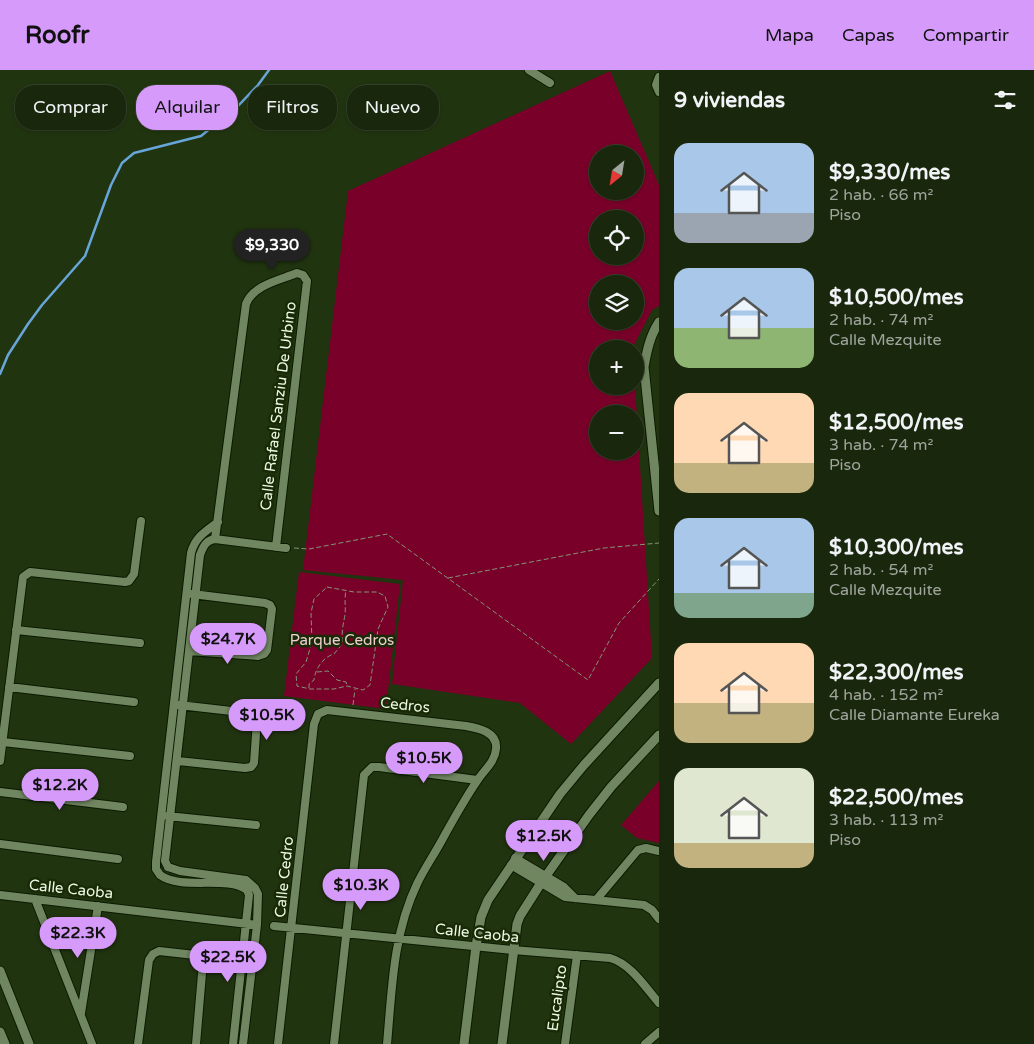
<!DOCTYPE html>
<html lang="es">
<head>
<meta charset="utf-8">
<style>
	body { margin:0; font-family:"Varela Round",sans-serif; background:#26331a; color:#f1f3f6; height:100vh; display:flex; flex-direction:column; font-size:19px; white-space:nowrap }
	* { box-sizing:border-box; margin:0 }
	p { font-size:16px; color:#9fa59d }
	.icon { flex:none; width:28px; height:28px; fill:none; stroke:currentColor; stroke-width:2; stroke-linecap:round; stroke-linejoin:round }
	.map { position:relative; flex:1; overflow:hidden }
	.details { display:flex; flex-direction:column; background:#19270c; width:375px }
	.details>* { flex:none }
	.hud { position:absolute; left:15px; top:15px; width:475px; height:45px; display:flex; gap:10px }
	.needle { width:32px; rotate:210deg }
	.tools { position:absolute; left:589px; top:75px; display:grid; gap:10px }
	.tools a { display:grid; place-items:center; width:55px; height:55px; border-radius:50%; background:#19270c; box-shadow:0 1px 4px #0004,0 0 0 1px #37442d; font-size:25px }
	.price { position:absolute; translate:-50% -42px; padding:0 11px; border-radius:18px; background:#d69bfa; color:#111; font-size:16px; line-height:32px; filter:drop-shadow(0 1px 2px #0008) }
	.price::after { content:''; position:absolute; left:50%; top:30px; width:15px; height:11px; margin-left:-8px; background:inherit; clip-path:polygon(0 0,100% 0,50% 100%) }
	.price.active { background:#222; color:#fff }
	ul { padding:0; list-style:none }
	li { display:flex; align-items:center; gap:15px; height:125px; padding:0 15px }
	li span { display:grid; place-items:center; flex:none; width:140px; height:100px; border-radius:15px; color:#555 }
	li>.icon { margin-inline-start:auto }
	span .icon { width:60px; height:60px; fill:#fffc; stroke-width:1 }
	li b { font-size:21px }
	h2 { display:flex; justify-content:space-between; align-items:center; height:60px; padding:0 15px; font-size:21px }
	.chip { padding:0 18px; border-radius:20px; background:#19270c; box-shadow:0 1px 4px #0004,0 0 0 1px #37442d; font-size:18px; line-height:45px }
	.chip.active { background:#d69bfa; color:#111 }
	header { display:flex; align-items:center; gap:30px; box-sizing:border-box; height:70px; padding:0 25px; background:#d69bfa; color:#111 }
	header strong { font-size:24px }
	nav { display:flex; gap:28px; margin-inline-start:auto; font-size:18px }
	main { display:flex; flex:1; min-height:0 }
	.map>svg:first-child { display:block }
	.green { fill:#790029; fill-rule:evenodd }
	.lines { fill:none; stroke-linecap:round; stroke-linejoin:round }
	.stream { stroke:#68a5d8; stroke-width:2.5 }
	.minor-casing { stroke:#0a1b00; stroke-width:10 }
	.tertiary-casing { stroke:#0a1b00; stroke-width:11 }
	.path { stroke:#849477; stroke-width:1; stroke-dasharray:5 2.5; stroke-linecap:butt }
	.minor { stroke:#708660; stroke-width:8 }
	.tertiary { stroke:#708660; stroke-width:9 }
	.labels { text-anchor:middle; stroke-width:5; stroke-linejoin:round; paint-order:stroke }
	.street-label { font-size:15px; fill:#ecf9e3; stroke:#182a06 }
	.park-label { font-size:15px; fill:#eeced1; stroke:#182a06 }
</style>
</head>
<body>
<header>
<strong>Roofr</strong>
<nav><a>Mapa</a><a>Capas</a><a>Compartir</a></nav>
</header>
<main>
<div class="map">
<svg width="659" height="974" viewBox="0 0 659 974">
	<rect width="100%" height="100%" fill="#213410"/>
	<path class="green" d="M610,1L659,115V236L652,240L632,279H598V316H635L652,588L571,674L520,633L392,614L403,510L303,500L348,121ZM598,84H635V121H598ZM598,149H635V186H598ZM598,214H635V251H598ZM598,344H635V381H598Z
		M299,502L400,514L386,639L284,626Z
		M659,711V773L637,768L621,755Z"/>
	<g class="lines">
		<path class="stream" d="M0,304L8,285L28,254L42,235L85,186L111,115L122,93L134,83L201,66L238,36L258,15L269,0"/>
		<g class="minor-casing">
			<path id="minor" d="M529,0L550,13
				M659,7L656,15L659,22
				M215,469L246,234C253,215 280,210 297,203L303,205L307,211L276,477
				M16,560L140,573
				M189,581L258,586L264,584L267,580L272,539L270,535L265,533L192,524
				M9,617L134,632
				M3,672L130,686
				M0,691L23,507L30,502L125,512L129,511L134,504L141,451
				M178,691L245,698L251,697L254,693L257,650L254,645L249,643L179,635
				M0,722L123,737
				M167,746L256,755
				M0,774L118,789
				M515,788L564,817L575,828
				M511,795L565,827L644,835L652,840L659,849
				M168,797L165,791L200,485C203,477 206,470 215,469L286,478
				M168,797L180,801L246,810L255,818L258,824L257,855L243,974
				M160,805L156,799V792L191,483C195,467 206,461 218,452
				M160,805C182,821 226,805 247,820L249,825L233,974
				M0,825L257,855
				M35,829L92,974
				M596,830L638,780L646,778L659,781
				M274,856L513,880L610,888C631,894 645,917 659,933
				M81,943L98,836
				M138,974L149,890L153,884L159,881L195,885L203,892L196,974
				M278,974L314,654L318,644L327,640L466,656C478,658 498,662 496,679C495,692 484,700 477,711C464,730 453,750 442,770C434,785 424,799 417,814C393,864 392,919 387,974
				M334,974L364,705L372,697H379L477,710
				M565,974L577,885
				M645,974L659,962"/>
		</g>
		<g class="tertiary-casing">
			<path id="tertiary" d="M659,252C650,266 647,280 644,297L659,441
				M0,901L29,974
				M0,962L5,974
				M464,974L476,876L481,847L488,830L560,724L584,695L659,613
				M502,974L517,854L520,846L541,813L589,745L611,717L659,665"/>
		</g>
		<path class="path" d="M294,478L309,479L387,464L588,610L619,553L659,509
			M448,508L604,478L659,473
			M327,517L354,522H377L385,526L388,537L378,559L370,615L363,620L347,616L334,619H310L297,616L296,604L306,592L312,572L311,543L314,529Z
			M317,602L328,601L337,610L346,612L347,615
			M309,618V614L314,610C315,599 323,587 334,584L343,573C341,561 343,556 345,545C346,536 344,530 346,520
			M353,635L355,619"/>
		<use href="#minor" class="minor"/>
		<use href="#tertiary" class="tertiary"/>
	</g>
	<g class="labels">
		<g class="street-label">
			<text transform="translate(278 336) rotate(-83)" y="5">Calle Rafael Sanziu De Urbino</text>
			<text transform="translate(405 635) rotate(6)" y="5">Cedros</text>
			<text transform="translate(284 807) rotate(-84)" y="5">Calle Cedro</text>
			<text transform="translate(71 819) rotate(6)" y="5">Calle Caoba</text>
			<text transform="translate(477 863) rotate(6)" y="5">Calle Caoba</text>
			<text transform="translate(557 928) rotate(-82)" y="5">Eucalipto</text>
		</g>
		<g class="park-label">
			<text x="342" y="575">Parque Cedros</text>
		</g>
	</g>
</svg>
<div class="tools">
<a><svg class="needle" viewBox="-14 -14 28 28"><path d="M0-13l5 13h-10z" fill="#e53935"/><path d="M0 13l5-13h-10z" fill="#9fa59d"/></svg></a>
<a><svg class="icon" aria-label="locate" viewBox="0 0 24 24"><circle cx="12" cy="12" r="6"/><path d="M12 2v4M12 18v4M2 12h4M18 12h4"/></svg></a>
<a><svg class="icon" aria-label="layers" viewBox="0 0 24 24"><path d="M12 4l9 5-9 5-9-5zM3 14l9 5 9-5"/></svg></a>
<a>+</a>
<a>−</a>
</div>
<b class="price active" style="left:272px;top:201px">$9,330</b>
<b class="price" style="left:228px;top:595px">$24.7K</b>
<b class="price" style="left:267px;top:671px">$10.5K</b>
<b class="price" style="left:424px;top:714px">$10.5K</b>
<b class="price" style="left:60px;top:741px">$12.2K</b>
<b class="price" style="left:544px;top:792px">$12.5K</b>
<b class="price" style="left:361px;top:841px">$10.3K</b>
<b class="price" style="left:78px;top:889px">$22.3K</b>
<b class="price" style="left:228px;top:913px">$22.5K</b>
<div class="hud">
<a class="chip">Comprar</a>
<a class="chip active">Alquilar</a>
<a class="chip">Filtros</a>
<a class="chip">Nuevo</a>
</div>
</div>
<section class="details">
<h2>9 viviendas<svg class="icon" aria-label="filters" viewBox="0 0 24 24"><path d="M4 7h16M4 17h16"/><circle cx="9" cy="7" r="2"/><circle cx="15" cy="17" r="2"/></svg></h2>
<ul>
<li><span style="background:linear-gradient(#a9c7e8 70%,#9aa5b1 0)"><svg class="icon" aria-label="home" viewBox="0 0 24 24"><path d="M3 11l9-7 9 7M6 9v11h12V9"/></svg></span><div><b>$9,330/mes</b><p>2 hab. · 66 m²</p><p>Piso</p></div></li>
<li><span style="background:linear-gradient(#a9c7e8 60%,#8fb573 0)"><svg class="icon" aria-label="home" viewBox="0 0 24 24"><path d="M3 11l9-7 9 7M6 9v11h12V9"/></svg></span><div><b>$10,500/mes</b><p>2 hab. · 74 m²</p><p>Calle Mezquite</p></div></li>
<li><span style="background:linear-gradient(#ffd9b3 70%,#c2b280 0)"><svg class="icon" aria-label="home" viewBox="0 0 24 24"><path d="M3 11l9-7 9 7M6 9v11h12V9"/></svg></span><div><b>$12,500/mes</b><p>3 hab. · 74 m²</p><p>Piso</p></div></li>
<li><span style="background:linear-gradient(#a9c7e8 75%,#7fa58c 0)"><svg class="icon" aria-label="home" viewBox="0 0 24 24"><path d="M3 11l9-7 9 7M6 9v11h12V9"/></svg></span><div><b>$10,300/mes</b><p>2 hab. · 54 m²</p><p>Calle Mezquite</p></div></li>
<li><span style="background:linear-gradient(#ffd9b3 60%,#c2b280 0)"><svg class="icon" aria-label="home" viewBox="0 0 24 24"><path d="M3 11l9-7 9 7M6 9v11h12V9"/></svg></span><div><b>$22,300/mes</b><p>4 hab. · 152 m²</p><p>Calle Diamante Eureka</p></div></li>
<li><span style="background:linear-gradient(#dfe7d0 75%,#c2b280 0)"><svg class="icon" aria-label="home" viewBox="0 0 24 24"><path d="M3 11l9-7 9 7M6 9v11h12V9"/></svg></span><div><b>$22,500/mes</b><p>3 hab. · 113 m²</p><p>Piso</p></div></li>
</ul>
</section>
</main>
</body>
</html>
